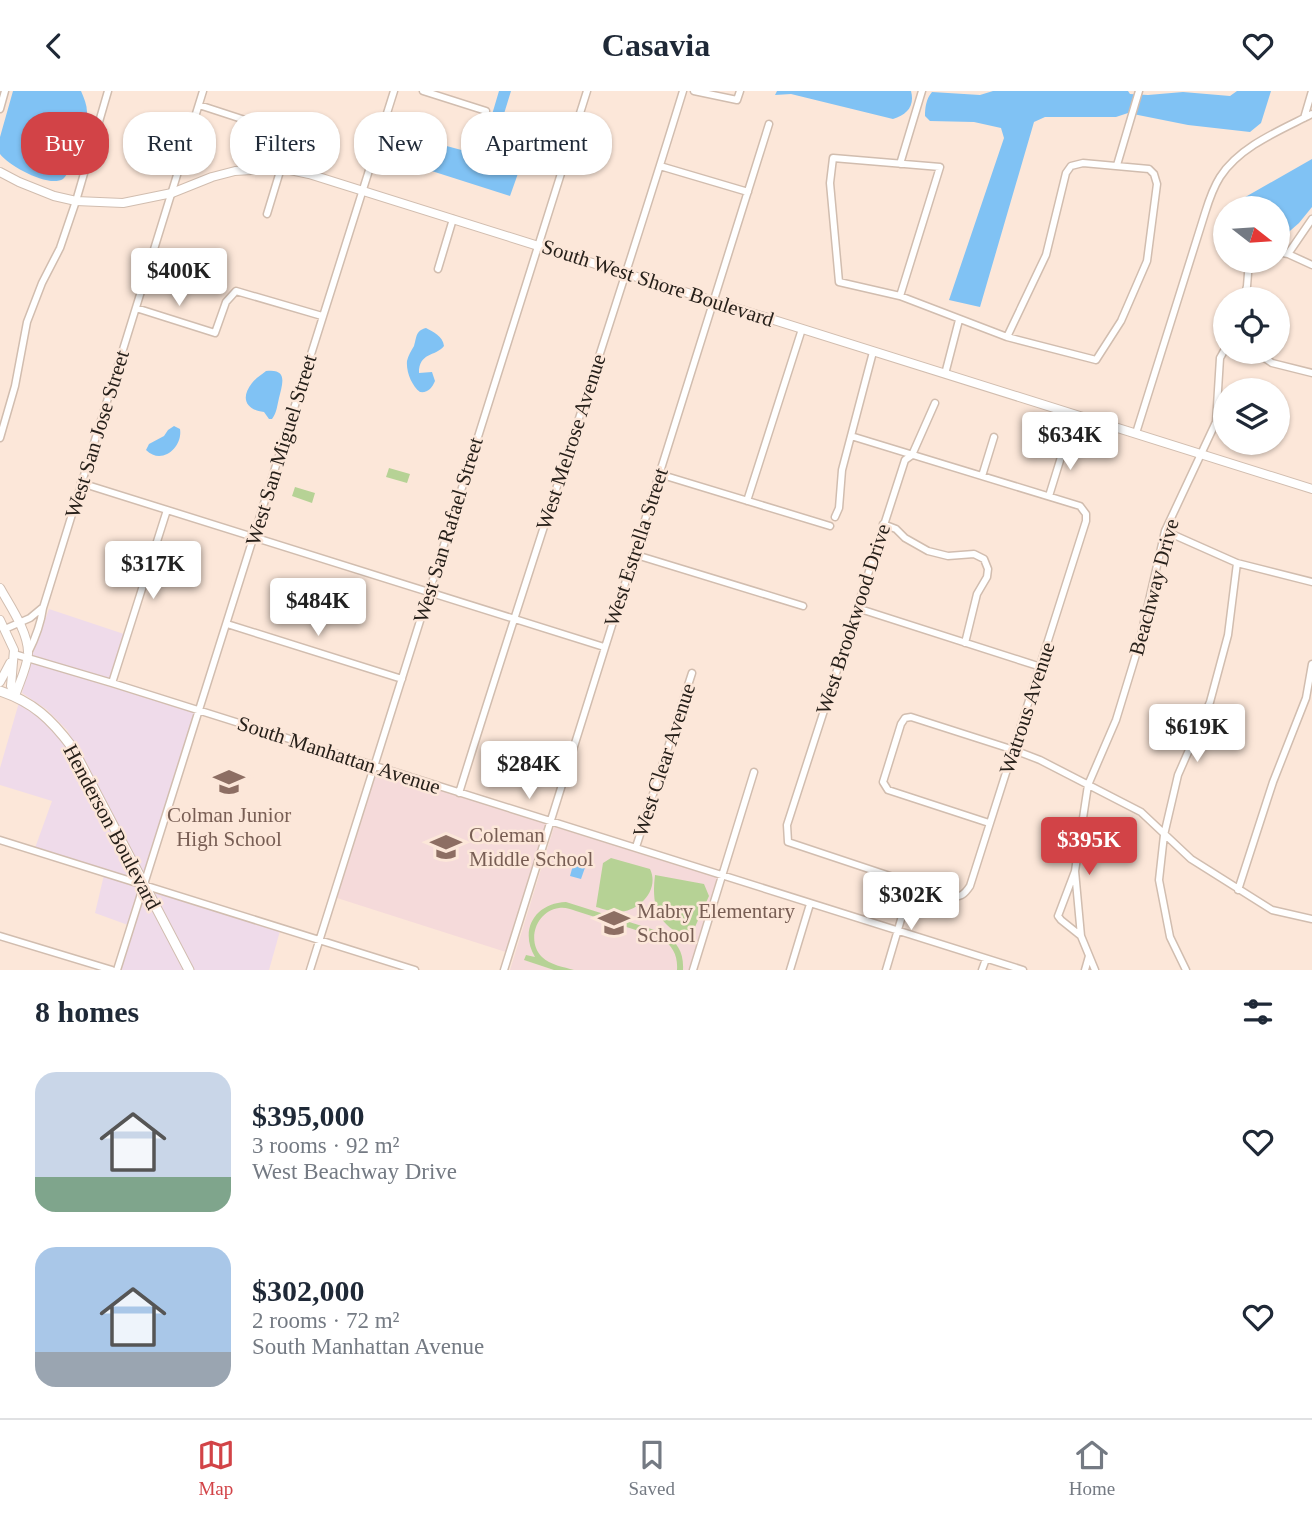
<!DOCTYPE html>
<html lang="en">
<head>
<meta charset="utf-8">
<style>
	body { margin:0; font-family:"Times New Roman",serif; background:#f2f2f3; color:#1f2937; height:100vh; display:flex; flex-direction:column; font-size:26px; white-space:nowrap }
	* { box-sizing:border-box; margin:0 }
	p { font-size:23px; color:#747a83 }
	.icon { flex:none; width:38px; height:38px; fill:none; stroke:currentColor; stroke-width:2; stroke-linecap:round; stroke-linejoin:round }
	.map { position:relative; height:879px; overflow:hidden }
	.sheet { display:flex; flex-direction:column; background:#fff; flex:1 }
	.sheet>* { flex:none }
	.banner { position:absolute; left:21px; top:21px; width:700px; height:63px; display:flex; gap:14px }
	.needle { width:46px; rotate:107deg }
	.tools { position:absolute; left:1213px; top:105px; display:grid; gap:14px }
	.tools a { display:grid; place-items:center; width:77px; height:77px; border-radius:50%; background:#fff; box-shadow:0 2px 5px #0004; font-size:35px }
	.price { position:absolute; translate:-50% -60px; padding:0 16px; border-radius:7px; background:#fff; color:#222; font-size:23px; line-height:46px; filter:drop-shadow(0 2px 4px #0008) }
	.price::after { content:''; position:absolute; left:50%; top:42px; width:21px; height:16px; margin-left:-10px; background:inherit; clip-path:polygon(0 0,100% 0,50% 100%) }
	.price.on { background:#d24347; color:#fff }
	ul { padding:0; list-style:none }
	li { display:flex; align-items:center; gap:21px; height:175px; padding:0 35px }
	li span { display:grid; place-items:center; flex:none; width:196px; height:140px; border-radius:21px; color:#555 }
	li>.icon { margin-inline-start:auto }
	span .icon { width:84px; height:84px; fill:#fffc; stroke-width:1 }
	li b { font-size:30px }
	h2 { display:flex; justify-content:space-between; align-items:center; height:84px; padding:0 35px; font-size:30px }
	.chip { padding:0 24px; border-radius:28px; background:#fff; box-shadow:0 2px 5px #0004; font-size:24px; line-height:63px }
	.chip.on { background:#d24347; color:#fff }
	header { display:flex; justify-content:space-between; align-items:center; height:91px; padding:0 35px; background:#fff; font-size:32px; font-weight:800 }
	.dock { display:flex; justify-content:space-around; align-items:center; height:98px; border-top:2px solid #e0e1e3; background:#fff; font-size:19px; color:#747a83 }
	.dock a { display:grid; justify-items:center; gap:4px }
	.dock .on { color:#d24347 }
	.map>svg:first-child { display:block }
	.commercial { fill:#efdbea }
	.education { fill:#f5dada }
	.green { fill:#b6d295 }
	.water { fill:#80c2f4 }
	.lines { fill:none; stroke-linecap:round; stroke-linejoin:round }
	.minor-casing { stroke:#d1bdaf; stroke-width:9 }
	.tertiary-casing { stroke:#d1bdaf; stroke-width:10 }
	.secondary-casing { stroke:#d1bdaf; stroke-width:11 }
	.minor { stroke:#fff; stroke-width:6 }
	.tertiary { stroke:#fff; stroke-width:8 }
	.secondary { stroke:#fff; stroke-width:9 }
	.labels { text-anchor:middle; stroke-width:5; stroke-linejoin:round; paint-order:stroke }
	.street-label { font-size:21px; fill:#27201a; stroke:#fce7d9 }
	.education-label { font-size:21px; fill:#785e54; stroke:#fce7d9; text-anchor:start }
</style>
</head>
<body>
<header><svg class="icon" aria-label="back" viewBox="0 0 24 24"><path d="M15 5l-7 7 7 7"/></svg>Casavia<svg class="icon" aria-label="heart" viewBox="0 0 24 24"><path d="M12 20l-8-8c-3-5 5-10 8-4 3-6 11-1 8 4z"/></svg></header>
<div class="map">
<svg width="1312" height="879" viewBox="0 0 1312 879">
	<rect width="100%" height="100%" fill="#fce7d9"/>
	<path class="commercial" d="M49,518L124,543L110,588L32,565Z
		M30,571L195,622L143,785L67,639L46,618L22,602Z
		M20,608L61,642L137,788L35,757L52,710L0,694V677Z
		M104,784L140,796L128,834L95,822Z
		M151,799L280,840L269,879H192Z
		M145,802L185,879H121Z"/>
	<path class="education" d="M375,675L551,731L509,862L334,806Z
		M554,736L719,784L689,879H510Z"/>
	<path class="green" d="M389,377L410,383L407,392L386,386Z
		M295,396L315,402L312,412L292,405Z
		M611,767L650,778C660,799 639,821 618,821C611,821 604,818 596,816L603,772Z
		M655,784L704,793L709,805L690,847C658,836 651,816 655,784Z
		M566,811L664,842C678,852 684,862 683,879H677C678,865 673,855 661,847L576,820C570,818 565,816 559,817C536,820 526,850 542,866C550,874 564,876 574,879H554L524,869L526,864L535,866C519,839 535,812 566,811Z"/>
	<path class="water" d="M13,0H81C84,7 87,14 87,21C86,32 71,83 63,88C49,97 9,75 0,63V46Z
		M499,0H511L491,65L521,74L510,105L416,75L418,52L428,50L480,64Z
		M777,0H911C915,15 907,24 893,28L791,3L775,4Z
		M993,0H1128L1130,3L1148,4L1183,1L1230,5L1237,0H1271L1261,32L1250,41L1188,34L1128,22L1116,26H1045L1034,31L980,216L949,209L1004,47L1001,37L974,31L930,30L925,25C925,17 926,8 932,1L980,4Z
		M1312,68V116L1299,132L1283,146H1278V117H1226Z
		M426,237C433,241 443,245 444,255C435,266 419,261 419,282L432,281L435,290C432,297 428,302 420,301C412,295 406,281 407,270C408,265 411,260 414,255C417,246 415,240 426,237Z
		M266,280C289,277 282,294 279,307C277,315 277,321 272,328H269L264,321C246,319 240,307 252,292C256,287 261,284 266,280Z
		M174,335L180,338C183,356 162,375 146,359L149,353L164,345L168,339Z
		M575,767L587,771L581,788L570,785Z"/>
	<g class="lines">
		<g class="minor-casing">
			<path id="minor" d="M423,0L486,20
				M694,0L737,9L740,0
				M199,14L245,29
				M0,18L5,0
				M1304,27L1312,0
				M517,29L572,46
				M900,73L922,0
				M1117,74L1139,0
				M660,75L748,101
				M267,123L281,77
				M1278,161L1288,163L1312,174
				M1288,163L1312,128
				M438,178L453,128
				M900,205L940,76L833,67L830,92L839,191L900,205L1007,246L1096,269L1121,230L1147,170L1157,93L1154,83L1149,78L1083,72L1071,75L1066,82L1046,164L1007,246
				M1244,208L1247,195L1249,170
				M136,217L215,242L226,211L236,200L322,225
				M1256,261L1272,272L1312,282
				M945,283L959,229
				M1136,342L1205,122C1209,109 1213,97 1220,86C1240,55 1281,39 1312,23
				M851,345L1080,415L1086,423V430L970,795C964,804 960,807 950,805L788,751L787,734L905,369L912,364L935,312
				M0,347L15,295L27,231L42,192L60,157L76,110L108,0
				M659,383L830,435
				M982,385L994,346
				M81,392L604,556
				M1049,405L1066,350
				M747,410L802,238
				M835,426L839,417L842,379L873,261
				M883,433L896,438L905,447L928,460L948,465L974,463L984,468L988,478L987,486L977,503L965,552
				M1165,440L1237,472L1312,491
				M633,463L803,515
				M857,517L1041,576
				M227,533L402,588
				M5,538L30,527L42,517
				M28,562C35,548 41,532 43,517L203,0
				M14,563L112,592L1023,879
				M112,592L167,419
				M459,702C532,467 611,235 683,0
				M989,732L888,699L883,691L901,633L905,627L911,626L1014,659L1040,669L1141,721L1191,768L1272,819L1312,828
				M0,749L415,879
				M636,756L692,582
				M1075,780L1058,825L1061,829L1081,845
				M1238,799L1273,691L1306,607L1312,573
				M906,814L912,793
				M0,845L112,879
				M117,879L394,0
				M310,879L587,0
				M504,879L769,33
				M693,879L754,681
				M790,879L810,813
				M886,879L905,815L933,799
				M982,879L986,868
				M1085,879L1089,865
				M1095,879L1081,845L1075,780L1088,694L1116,629L1138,557L1165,440L1216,331L1220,267L1225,258
				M1186,879L1170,846L1159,789L1164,744L1178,684L1210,611L1228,544L1237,472"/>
		</g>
		<g class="tertiary-casing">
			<path id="tertiary" d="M0,81L19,91L54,105L76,110L123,112L172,102L212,86L235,80L281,77L309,83L1312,398
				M0,497C10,515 29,542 28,563C27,577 19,592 15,605
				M0,529L14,559L11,595L15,605
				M0,591L10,572"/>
		</g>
		<g class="secondary-casing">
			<path id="secondary" d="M0,600C33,611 51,628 72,656L189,879"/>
		</g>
		<use href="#minor" class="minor"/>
		<use href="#tertiary" class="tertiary"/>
		<use href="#secondary" class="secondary"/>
	</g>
	<defs>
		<g id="school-bare" transform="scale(2.415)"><path d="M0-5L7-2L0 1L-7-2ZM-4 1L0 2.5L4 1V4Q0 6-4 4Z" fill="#8d6e63" stroke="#fce7d9" stroke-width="2.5" paint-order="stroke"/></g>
	</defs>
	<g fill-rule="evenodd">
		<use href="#school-bare" x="229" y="691"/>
		<use href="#school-bare" x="446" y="756"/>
		<use href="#school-bare" x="614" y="832"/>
	</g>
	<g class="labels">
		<g class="street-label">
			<text transform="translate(658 192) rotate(18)" y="7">South West Shore Boulevard</text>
			<text transform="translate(97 343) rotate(-73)" y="7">West San Jose Street</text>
			<text transform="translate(571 351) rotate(-72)" y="7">West Melrose Avenue</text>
			<text transform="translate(281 359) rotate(-73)" y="7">West San Miguel Street</text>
			<text transform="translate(448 439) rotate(-73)" y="7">West San Rafael Street</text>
			<text transform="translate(636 456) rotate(-72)" y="7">West Estrella Street</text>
			<text transform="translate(1154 496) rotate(-75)" y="7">Beachway Drive</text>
			<text transform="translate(853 528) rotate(-72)" y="7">West Brookwood Drive</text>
			<text transform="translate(1027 617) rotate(-72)" y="7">Watrous Avenue</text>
			<text transform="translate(339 664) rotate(18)" y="7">South Manhattan Avenue</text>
			<text transform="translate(664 669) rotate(-72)" y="7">West Clear Avenue</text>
			<text transform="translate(112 736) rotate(62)" y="7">Henderson Boulevard</text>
		</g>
		<g class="education-label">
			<text x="229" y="731" text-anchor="middle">Colman Junior<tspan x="229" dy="24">High School</tspan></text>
			<text x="469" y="751">Coleman<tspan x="469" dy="24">Middle School</tspan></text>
			<text x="637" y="827">Mabry Elementary<tspan x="637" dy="24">School</tspan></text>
		</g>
	</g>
</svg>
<div class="tools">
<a><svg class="needle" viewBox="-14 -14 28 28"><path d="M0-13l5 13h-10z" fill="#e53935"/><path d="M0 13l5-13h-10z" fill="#747a83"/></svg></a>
<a><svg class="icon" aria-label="locate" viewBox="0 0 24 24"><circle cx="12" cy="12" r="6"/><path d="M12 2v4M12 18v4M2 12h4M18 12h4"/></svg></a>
<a><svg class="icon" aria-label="layers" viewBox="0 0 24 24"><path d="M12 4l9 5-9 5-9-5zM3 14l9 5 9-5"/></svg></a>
</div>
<b class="price" style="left:179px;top:217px">$400K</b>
<b class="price" style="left:1070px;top:381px">$634K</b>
<b class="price" style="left:153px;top:510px">$317K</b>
<b class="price" style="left:318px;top:547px">$484K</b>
<b class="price" style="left:1197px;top:673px">$619K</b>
<b class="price" style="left:529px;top:710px">$284K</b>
<b class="price on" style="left:1089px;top:786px">$395K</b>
<b class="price" style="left:911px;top:841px">$302K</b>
<div class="banner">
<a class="chip on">Buy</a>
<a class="chip">Rent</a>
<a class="chip">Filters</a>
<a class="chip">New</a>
<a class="chip">Apartment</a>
</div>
</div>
<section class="sheet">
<h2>8 homes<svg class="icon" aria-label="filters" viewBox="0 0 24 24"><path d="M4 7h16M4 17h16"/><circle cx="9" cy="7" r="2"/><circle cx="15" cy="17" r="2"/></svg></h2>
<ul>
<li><span style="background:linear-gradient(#c9d6e8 75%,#7fa58c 0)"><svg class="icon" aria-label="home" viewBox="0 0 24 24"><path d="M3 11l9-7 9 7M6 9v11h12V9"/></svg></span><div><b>$395,000</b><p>3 rooms · 92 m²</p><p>West Beachway Drive</p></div><svg class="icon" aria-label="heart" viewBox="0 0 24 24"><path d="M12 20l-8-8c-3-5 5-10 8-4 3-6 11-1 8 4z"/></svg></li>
<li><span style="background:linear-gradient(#a9c7e8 75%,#9aa5b1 0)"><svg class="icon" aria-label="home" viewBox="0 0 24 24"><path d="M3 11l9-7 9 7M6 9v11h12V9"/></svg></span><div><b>$302,000</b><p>2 rooms · 72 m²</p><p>South Manhattan Avenue</p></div><svg class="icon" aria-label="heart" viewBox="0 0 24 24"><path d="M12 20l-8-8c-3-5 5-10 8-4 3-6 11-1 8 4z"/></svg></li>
</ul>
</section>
<nav class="dock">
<a class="on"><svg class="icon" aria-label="map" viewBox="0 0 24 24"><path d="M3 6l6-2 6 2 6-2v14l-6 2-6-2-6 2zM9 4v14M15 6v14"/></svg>Map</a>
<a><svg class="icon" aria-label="saved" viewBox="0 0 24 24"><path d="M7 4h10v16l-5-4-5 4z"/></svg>Saved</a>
<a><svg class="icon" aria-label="home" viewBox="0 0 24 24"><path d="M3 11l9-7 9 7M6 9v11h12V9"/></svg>Home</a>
</nav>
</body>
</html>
